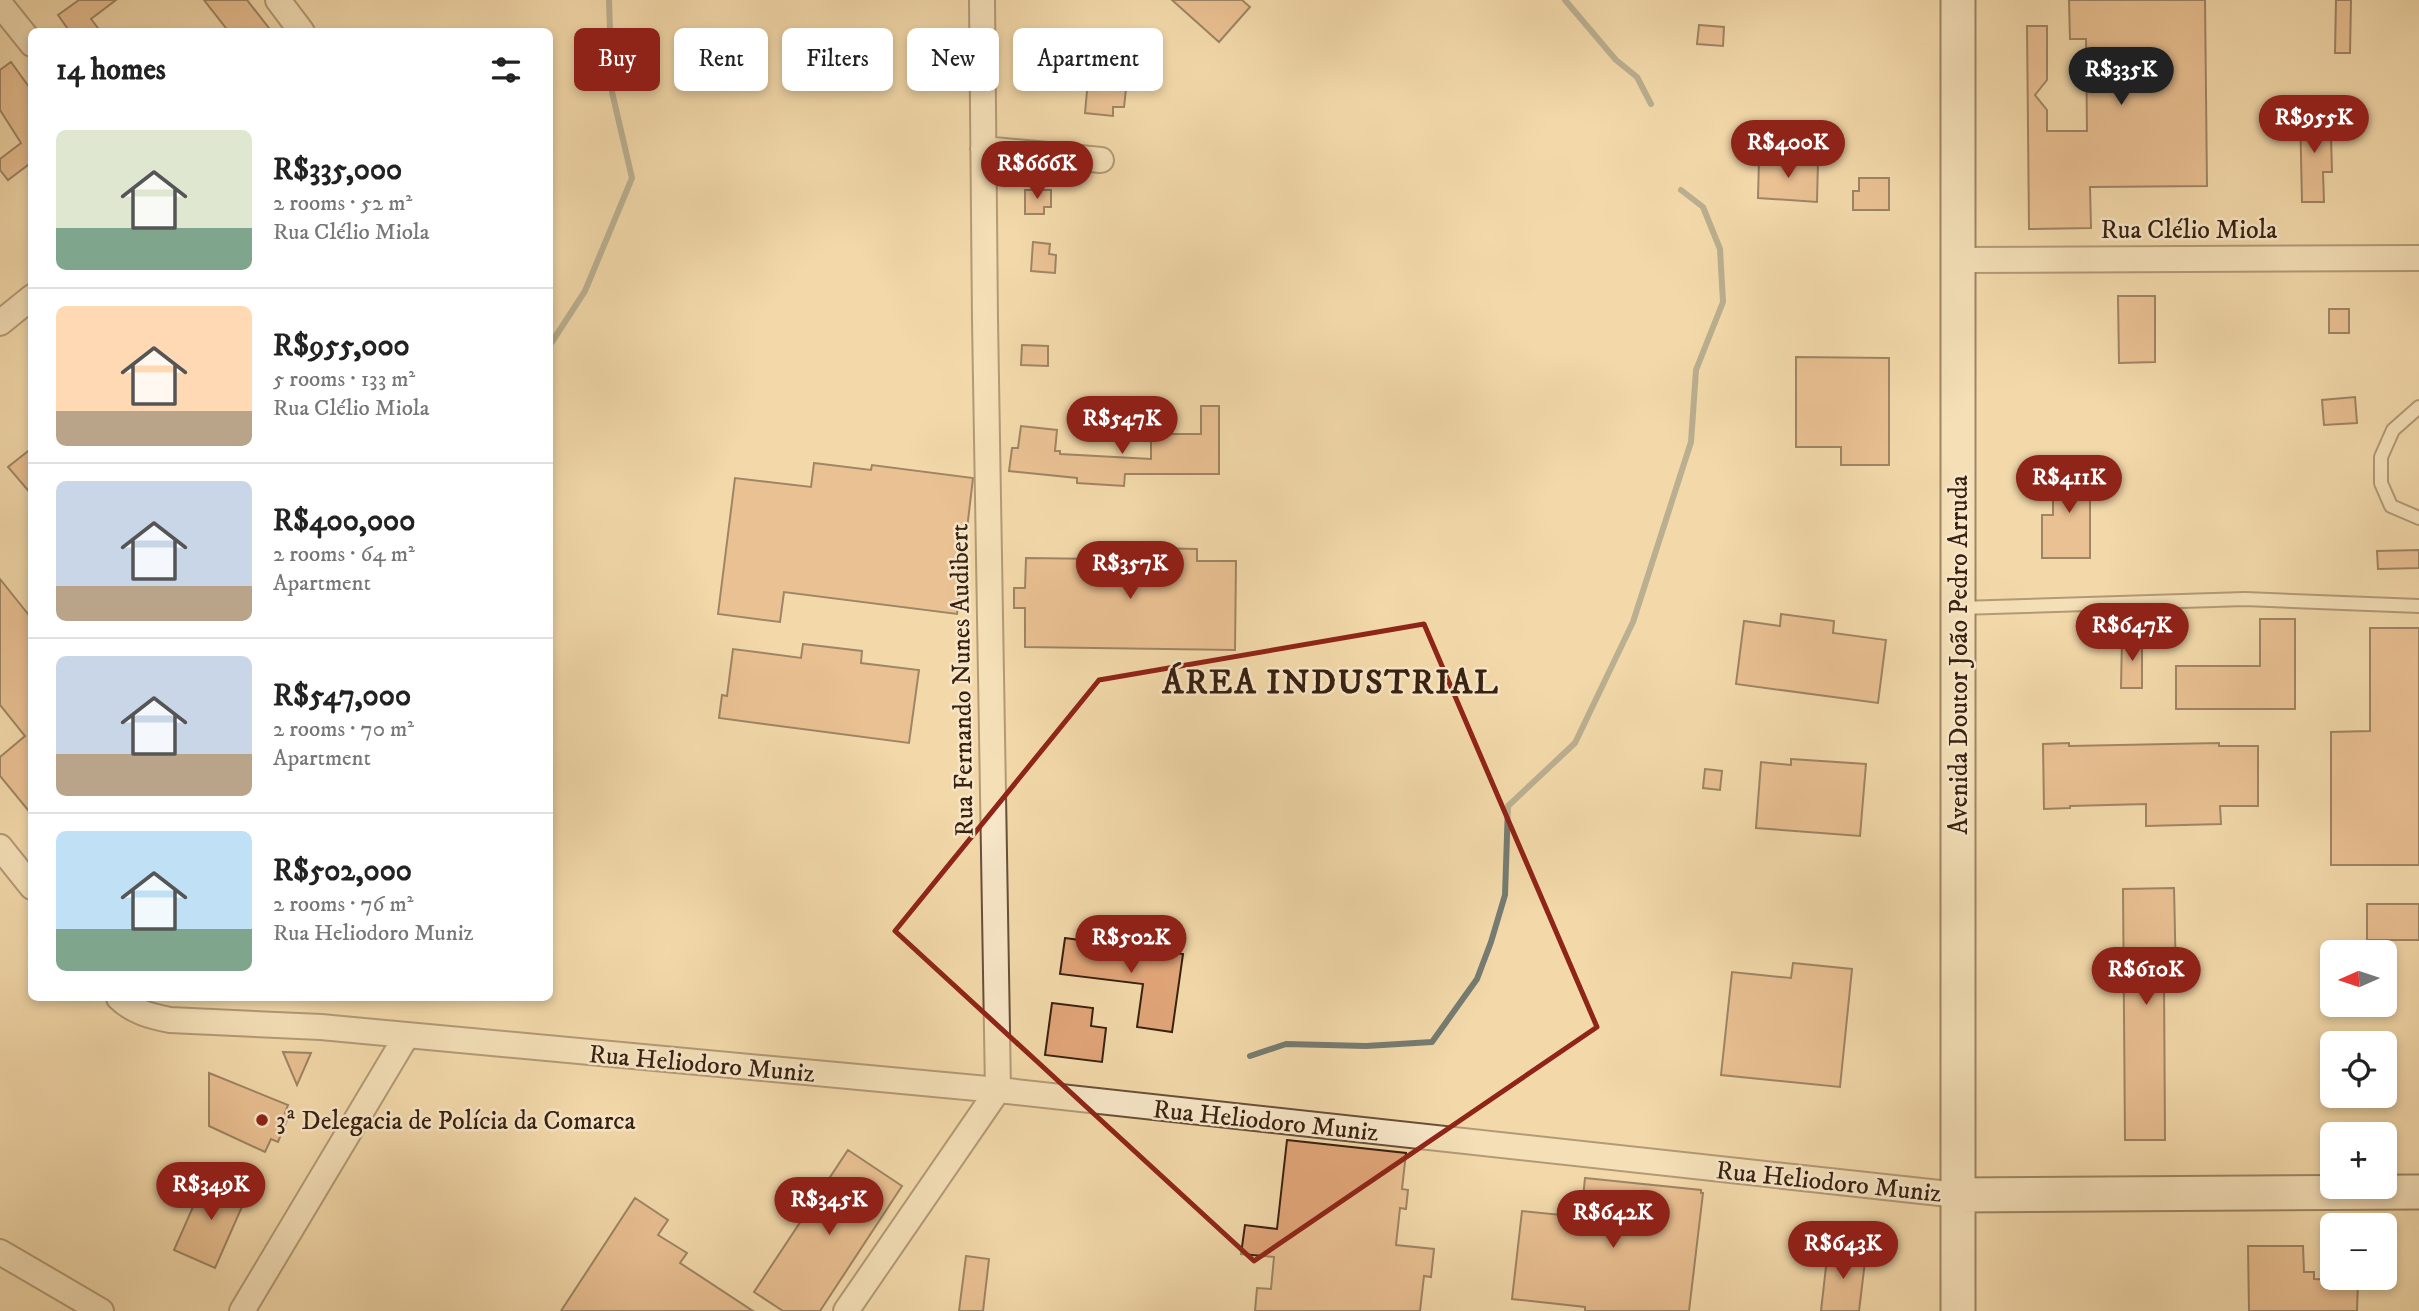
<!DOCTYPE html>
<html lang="en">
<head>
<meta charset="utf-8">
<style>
	body { margin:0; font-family:"IM FELL DW Pica",serif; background:#f6f6f6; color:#222; height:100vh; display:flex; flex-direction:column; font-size:26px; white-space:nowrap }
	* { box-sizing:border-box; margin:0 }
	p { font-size:23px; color:#767676 }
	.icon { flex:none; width:38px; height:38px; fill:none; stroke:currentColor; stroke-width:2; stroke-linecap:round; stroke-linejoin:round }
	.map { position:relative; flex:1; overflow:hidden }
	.panel { position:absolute; left:28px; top:28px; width:525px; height:973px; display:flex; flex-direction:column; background:#fff; border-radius:10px; box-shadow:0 4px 10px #0003 }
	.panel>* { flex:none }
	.banner { position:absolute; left:574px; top:28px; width:665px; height:63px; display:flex; gap:14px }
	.needle { width:46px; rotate:267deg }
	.buttons { position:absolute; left:2320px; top:940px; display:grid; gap:14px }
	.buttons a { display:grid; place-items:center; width:77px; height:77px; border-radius:10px; background:#fff; box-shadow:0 4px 10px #0003; font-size:35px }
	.price { position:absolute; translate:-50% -60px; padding:0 16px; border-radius:24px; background:#8f2418; color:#fff; font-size:23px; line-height:46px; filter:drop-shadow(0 2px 4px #0008) }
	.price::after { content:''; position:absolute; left:50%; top:42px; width:21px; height:16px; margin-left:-10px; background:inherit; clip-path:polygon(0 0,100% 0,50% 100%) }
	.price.selected { background:#222; color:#fff }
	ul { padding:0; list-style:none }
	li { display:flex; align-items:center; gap:21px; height:175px; padding:0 28px }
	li+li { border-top:2px solid #e0e0e0 }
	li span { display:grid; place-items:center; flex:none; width:196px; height:140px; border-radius:10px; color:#555 }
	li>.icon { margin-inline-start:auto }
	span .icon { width:84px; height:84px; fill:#fffc; stroke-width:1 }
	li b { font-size:30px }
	h2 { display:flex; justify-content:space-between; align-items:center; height:84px; padding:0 28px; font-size:30px }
	.tag { padding:0 24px; border-radius:10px; background:#fff; box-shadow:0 4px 10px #0003; font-size:24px; line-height:63px }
	.tag.selected { background:#8f2418; color:#fff }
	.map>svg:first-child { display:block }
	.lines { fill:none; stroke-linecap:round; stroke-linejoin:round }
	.stream { stroke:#757c72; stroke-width:6 }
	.building { fill:#e1a578; stroke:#382112; stroke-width:2 }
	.lane-casing { stroke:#674f38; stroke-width:16 }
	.street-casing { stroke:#674f38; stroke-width:28 }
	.secondary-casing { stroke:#382112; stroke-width:37 }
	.lane { stroke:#f7e6c8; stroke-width:12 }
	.street { stroke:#f7e6c8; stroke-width:24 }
	.secondary { stroke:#f7e6c8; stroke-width:33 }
	.marked { fill:none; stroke:#8f2418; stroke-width:5; stroke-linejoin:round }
	.poi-dot { fill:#8f2418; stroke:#f7e6c8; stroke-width:2.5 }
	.labels { text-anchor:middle; stroke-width:5; stroke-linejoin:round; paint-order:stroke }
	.street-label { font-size:26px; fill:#382112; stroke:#f7e6c8 }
	.poi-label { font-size:26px; fill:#382112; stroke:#f7e6c8; text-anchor:start }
	.district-label { font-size:33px; font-weight:bold; letter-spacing:2px; fill:#382112; stroke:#f7e6c8 }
</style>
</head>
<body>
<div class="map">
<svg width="2419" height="1311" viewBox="0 0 2419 1311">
	<rect width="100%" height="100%" fill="#f3d9aa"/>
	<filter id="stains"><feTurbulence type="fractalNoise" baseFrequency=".00286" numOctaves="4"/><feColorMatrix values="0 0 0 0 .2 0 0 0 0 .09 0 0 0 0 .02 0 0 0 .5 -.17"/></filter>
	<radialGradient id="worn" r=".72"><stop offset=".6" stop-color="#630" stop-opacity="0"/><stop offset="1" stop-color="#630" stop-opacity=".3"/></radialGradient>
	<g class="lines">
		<path class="stream" d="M1565,0L1616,60L1637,77L1651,104
			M550,345L585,291L632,178L612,92L609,0
			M1250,1056L1286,1044L1366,1046L1432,1042L1477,979L1491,942L1505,895L1508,806L1575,743L1633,622L1691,442L1696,370L1723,302L1720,249L1703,207L1681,190"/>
	</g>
	<path class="building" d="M79,0H116L91,19L101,32H70L58,15Z
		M204,0H247L272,32H229Z
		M1172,0H1242L1250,7L1219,42Z
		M2069,0H2205L2207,186L2090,187L2091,228L2029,229L2027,26H2047V80L2035,95L2047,110V131H2087L2086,39H2070Z
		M2336,0H2351L2350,53H2335Z
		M1699,25L1724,27L1723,46L1697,44Z
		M11,62L32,91V162L8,180L0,170V159L21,143L0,110V70Z
		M1088,80L1107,82L1106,87L1126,89L1124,107H1113V116L1085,113Z
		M2323,109V137L2331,136L2332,172H2323L2324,202H2302L2300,110Z
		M1759,159L1818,161L1817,202L1758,198Z
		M1859,178H1889V210H1853V191H1859Z
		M1025,190H1051V207H1044V214H1025Z
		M1033,242L1050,244L1049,254L1056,255L1055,273L1031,271Z
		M2118,296H2155V362L2119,363Z
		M2329,309H2349V333H2329Z
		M1022,345L1048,346V366L1021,365Z
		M1796,357L1889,358V465H1841V447H1796Z
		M2355,397L2357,423L2324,425L2322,400Z
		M1201,406H1219V474H1125L1124,486L1077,483V478L1009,471L1012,448H1018L1021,426L1057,430L1055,451H1060V454L1151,459V434H1201Z
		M32,448V495L8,467Z
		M814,463L871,470L872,465L973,478L957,614L784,592L780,622L718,614L735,478L811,487Z
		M2090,465V558H2042V515H2053V466Z
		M1103,547L1197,549V561H1236L1235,650L1025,647V608H1014V588H1025L1026,558L1103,559Z
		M2419,550V568L2378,569L2377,551Z
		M0,579L32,619V815L0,776V757L25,736L0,705Z
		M1781,614L1834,621L1833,633L1886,640L1878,703L1736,684L1744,621L1780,626Z
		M2260,619H2295V709H2176V666H2260Z
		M2370,628H2419V865H2331V732L2370,731Z
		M2122,637H2142V688H2121Z
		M803,644L862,651L861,663L919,670L909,743L719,718L722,695L727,696L733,649L801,658Z
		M2069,743V746L2219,743V746H2258V806H2220L2221,824L2146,826V804L2070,806V808L2044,809L2043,744Z
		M1791,759L1866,764L1860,836L1756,828L1761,762L1791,765Z
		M1705,769L1722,771L1720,790L1703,788Z
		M2174,888L2176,979H2164L2165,1140H2125L2123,889Z
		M2367,904H2419V940H2367Z
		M1065,938L1183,954L1172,1032L1137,1027L1143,984L1060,974Z
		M1793,963L1852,969L1840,1087L1721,1075L1732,972L1791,978Z
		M1052,1003L1093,1008L1091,1026L1106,1028L1102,1062L1045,1055Z
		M283,1052L311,1053L297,1085Z
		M209,1073L288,1105L285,1113L289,1115L278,1142L271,1139L265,1152L209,1126Z
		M1287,1140L1406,1153L1402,1189L1408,1190L1406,1209L1400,1208L1396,1245L1434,1249L1431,1277L1424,1276L1420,1311H1255L1257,1288L1271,1289L1274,1257L1241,1254L1245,1225L1277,1229Z
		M848,1150L902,1186L820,1311H783L754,1292Z
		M207,1175L248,1193L215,1268L174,1250Z
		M1585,1178L1701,1190V1193H1703L1689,1311H1585V1307L1512,1299L1522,1211L1581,1217Z
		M635,1198L668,1220L658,1235L687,1253L680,1263L753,1311H561Z
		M2248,1246H2303L2304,1272H2314V1279L2358,1281L2357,1311H2249Z
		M1828,1249L1866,1253L1859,1311H1821Z
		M966,1256L989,1259L983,1311H959Z"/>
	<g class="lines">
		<g class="lane-casing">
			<path id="lane" d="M2419,407L2393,430L2381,457V483L2391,506L2419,518
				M1959,608L2245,599L2419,606"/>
		</g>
		<g class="street-casing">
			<path id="street" d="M278,0L302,32
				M0,4L32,44
				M983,149L1101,160
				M1958,260L2419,258
				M0,323L32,297
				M0,847L32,887
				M119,998C134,1012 150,1016 170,1020L321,1027L998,1090L1958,1195
				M0,1252L101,1311
				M242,1311L407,1035
				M846,1311L998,1090L985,320L982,0"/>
		</g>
		<g class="secondary-casing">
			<path id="secondary" d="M1958,1195L2419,1192
				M1958,1311V0"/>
		</g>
		<use href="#lane" class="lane"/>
		<use href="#street" class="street"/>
		<use href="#secondary" class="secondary"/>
	</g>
	<path d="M0 0H2419V1311H0ZM1424,624L1597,1027L1254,1261L895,931L1099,680Z" fill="#f3d9aa" fill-opacity=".55" fill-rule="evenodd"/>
	<path class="marked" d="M1424,624L1597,1027L1254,1261L895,931L1099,680Z"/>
	<circle class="poi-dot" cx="262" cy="1120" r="7"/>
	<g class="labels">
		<g class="street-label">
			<text x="2189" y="238">Rua Clélio Miola</text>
			<text transform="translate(1958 655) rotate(-90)" y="9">Avenida Doutor João Pedro Arruda</text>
			<text transform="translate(961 680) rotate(-91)" y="9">Rua Fernando Nunes Audibert</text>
			<text transform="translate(702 1063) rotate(5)" y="9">Rua Heliodoro Muniz</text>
			<text transform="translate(1266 1120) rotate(6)" y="9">Rua Heliodoro Muniz</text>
			<text transform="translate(1829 1181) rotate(6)" y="9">Rua Heliodoro Muniz</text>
		</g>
		<g class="poi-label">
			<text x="276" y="1129">3ª Delegacia de Polícia da Comarca</text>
		</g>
		<g class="district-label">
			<text x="1331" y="693">ÁREA INDUSTRIAL</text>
		</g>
	</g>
	<rect width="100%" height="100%" filter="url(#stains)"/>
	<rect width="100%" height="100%" fill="url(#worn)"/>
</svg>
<div class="buttons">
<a><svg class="needle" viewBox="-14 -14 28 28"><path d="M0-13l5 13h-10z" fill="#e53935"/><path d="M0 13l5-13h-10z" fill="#767676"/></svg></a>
<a><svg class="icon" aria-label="locate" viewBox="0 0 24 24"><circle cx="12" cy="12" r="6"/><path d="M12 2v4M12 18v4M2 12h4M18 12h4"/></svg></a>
<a>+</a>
<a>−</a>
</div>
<b class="price selected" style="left:2121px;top:107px">R$335K</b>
<b class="price" style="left:2314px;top:155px">R$955K</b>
<b class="price" style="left:1788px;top:180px">R$400K</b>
<b class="price" style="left:1037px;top:201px">R$666K</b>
<b class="price" style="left:1122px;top:456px">R$547K</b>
<b class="price" style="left:2069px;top:515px">R$411K</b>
<b class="price" style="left:1130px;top:601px">R$357K</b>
<b class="price" style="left:2132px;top:663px">R$647K</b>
<b class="price" style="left:1131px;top:975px">R$502K</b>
<b class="price" style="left:2146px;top:1007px">R$610K</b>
<b class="price" style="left:211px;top:1222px">R$349K</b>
<b class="price" style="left:829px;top:1237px">R$345K</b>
<b class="price" style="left:1613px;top:1250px">R$642K</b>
<b class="price" style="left:1843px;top:1281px">R$643K</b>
<div class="banner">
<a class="tag selected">Buy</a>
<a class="tag">Rent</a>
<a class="tag">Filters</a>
<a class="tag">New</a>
<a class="tag">Apartment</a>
</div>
<section class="panel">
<h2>14 homes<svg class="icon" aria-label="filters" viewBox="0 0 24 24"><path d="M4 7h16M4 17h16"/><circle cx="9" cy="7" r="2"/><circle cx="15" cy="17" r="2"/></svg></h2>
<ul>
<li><span style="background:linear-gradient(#dfe7d0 70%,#7fa58c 0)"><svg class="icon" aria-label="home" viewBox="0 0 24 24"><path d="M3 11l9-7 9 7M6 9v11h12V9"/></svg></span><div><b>R$335,000</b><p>2 rooms · 52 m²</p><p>Rua Clélio Miola</p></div></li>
<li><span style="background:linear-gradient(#ffd9b3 75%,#b9a48a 0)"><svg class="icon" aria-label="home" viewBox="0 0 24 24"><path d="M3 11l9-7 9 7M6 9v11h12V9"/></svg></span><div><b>R$955,000</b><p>5 rooms · 133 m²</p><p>Rua Clélio Miola</p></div></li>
<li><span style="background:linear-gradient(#c9d6e8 75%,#b9a48a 0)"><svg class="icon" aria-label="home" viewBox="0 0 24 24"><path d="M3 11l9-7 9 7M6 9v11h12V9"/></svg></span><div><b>R$400,000</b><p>2 rooms · 64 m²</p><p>Apartment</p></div></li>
<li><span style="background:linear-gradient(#c9d6e8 70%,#b9a48a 0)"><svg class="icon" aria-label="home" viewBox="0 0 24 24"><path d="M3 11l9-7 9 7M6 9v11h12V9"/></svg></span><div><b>R$547,000</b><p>2 rooms · 70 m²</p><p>Apartment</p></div></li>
<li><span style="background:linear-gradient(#bfe0f5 70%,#7fa58c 0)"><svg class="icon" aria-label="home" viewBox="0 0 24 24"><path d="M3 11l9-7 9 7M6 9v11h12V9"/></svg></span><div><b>R$502,000</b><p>2 rooms · 76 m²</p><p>Rua Heliodoro Muniz</p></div></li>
</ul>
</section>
</div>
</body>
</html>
